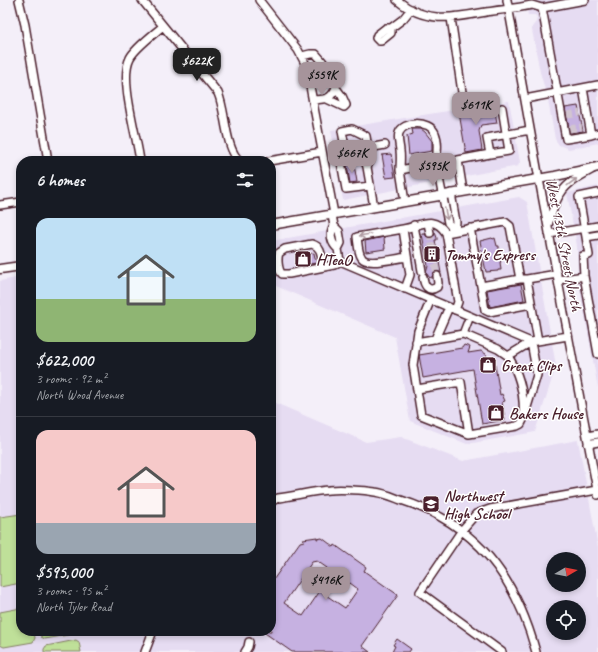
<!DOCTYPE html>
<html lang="en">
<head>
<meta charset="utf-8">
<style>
	body { margin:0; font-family:Caveat,sans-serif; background:#20242c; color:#f1f3f6; height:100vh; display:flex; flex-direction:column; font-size:15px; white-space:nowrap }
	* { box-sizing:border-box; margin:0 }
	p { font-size:13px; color:#9ea1a6 }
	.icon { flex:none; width:22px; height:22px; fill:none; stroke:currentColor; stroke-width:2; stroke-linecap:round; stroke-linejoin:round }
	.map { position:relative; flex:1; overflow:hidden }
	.sheet { position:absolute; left:16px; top:156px; width:260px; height:480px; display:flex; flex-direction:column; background:#171b24; border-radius:16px; box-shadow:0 2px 6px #0003 }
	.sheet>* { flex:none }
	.needle { width:26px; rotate:80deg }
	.fabs { position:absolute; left:546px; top:552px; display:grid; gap:8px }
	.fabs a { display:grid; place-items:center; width:40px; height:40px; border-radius:50%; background:#171b24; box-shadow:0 2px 6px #0003; font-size:20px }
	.price { position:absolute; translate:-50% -34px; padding:0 9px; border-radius:8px; background:#a6949b; color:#111; font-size:13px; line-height:26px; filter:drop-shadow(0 1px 2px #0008) }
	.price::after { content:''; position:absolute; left:50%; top:24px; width:12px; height:9px; margin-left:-6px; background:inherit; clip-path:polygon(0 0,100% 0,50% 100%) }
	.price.active { background:#222; color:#fff }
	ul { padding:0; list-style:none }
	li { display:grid; align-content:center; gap:8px; height:212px; padding:0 20px }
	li+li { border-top:1px solid #363941 }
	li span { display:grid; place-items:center; height:124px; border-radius:12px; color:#555 }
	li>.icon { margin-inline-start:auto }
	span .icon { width:72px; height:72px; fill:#fffc; stroke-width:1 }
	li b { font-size:17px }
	h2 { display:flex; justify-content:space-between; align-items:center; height:48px; padding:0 20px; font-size:17px }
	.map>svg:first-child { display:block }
	.built { fill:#e6dcf2; fill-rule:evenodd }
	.green { fill:#bfe099; stroke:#848062 }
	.building { fill:#c6b1e1; stroke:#4a1f2b; fill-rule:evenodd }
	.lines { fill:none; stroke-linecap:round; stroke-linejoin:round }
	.minor-tunnel { stroke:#d2c5d0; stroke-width:7; stroke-dasharray:7 3.5; stroke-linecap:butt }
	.minor-casing { stroke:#4a1f2b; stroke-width:10 }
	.major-casing { stroke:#4a1f2b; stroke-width:11 }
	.minor { stroke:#fff; stroke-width:7 }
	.major { stroke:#fff; stroke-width:8 }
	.oneway { stroke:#ae9aa0 }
	.labels { text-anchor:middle; stroke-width:3; stroke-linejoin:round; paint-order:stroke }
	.street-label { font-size:16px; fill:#4a1f2b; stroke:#fff }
	.poi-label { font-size:16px; font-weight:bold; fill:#4a1f2b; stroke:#fff; text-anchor:start }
</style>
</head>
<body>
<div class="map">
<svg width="598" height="652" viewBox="0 0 598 652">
	<rect width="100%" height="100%" fill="#f4eff9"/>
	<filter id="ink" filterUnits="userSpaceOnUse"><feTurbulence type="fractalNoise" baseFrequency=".025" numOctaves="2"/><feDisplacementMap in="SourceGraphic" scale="8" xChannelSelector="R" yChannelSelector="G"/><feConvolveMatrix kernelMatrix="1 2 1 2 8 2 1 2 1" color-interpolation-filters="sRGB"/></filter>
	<g filter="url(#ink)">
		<path class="built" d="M525,0H598V143L569,149L559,145L555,139L548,100L540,72L532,30V27L536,22L537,17L535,15H528Z
			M509,101L520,162L518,166L343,200L331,130Z
			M598,186V388L578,277L577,246L567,193Z
			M519,197L527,202L556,366L535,432L467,444L410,421L395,337L276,286L271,256V241Z
			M21,277V631H271V401L366,442L401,437L463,461L578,440L598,547V652H0V281ZM553,559H579V585H553ZM553,607H579V633H553Z"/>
		<path class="green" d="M21,514V583L0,587V517Z
			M21,608V631H34L35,638L33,642L4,647L0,645V612Z
			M40,631H76L74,634L45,639L41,637Z
			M76,640L79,642L81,652H44V649L46,646Z"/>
		<path class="building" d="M494,106L497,123L481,125L479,131L482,150L466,153L459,113Z
			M578,106L583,131L570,133L565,108Z
			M412,129H421L425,132L432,141V151L409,155L407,136L413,134Z
			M391,154L395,177L386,178L382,155Z
			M354,164L357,182L350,183L347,165Z
			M435,232L437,238V240H435L441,273L438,271L434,272L432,277L430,278L426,273L428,266L422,234H425L427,237L431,238L434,236Z
			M384,237L385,249L366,252L365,241Z
			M492,238L493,239L495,238L497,246H499V249H500L502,258H501V262H500L501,270H498V271L486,272L480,241Z
			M314,253L316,263L298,266L296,256Z
			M521,284L524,300L490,307L487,290Z
			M464,345L470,347L468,353L481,351L486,354L488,360H491L492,365H495L500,395L502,394L505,401L502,402L505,420L482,424L473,369L423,378L419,355L462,348Z
			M317,537V539L322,538L334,547L335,545L366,567L364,571L398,595L362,646L370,652H292L262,631H271V583L300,542L304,541L303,539ZM317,561L327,568L326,570L348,585L350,583L358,589L345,608L320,591L303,616L284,603L312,562Z
			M397,639L411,649L409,652H392L395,646L393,645Z"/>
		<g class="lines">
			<path class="minor-tunnel" d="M567,115L580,113
				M569,129L582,127
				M430,233L437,276"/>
			<g class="minor-casing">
				<path id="minor" d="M19,0L25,25L48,161
					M142,0L218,93C226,111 225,150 240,161
					M259,0L298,50L306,65L334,214
					M397,0C425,24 453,18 486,12C501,10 517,8 532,5L542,8L585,0
					M507,0L539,179L598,495
					M542,8L566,139L591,135
					M451,18L463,99
					M391,28H386L377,35L376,38L379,41H381L391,33V28L403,19L411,9
					M302,56L310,54H316C325,63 332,76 336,88C330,100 326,99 313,100
					M583,88L591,135L598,133
					M327,99L344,107L346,105L342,96L336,88
					M525,99L598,85
					M490,154L509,151L502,108
					M140,161C137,136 119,79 130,58C135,48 154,34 163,26
					M269,161L322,152
					M367,167L364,158L361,155L346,157L341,162L346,189L370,186
					M400,170C400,164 401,157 400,151C400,146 397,139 399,133C403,121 429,120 435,133C439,142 437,153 436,163
					M463,191L458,160L490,154L487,138L530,130
					M451,193L456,222L455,231
					M405,202L400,170L436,163L448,223L455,231
					M0,205L21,202
					M374,207L367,167L370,161L366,136L352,129L342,131L346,152L385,145
					M332,215L334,226L339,231L341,243L338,249L340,261L531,342L568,336
					M428,223L430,233
					M414,225L422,271
					M548,225C552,214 554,202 561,193C568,182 582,175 593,169
					M334,226C329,234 331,243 338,249
					M470,228L481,286L520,279
					M403,229L357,237C358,243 358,253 362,258C367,266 398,258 407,257
					M549,234L598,226
					M598,235L586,237L589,255L583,256L584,276L598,354
					M586,237L579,197L598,193
					M323,267C321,258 323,247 312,244L285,249L279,253C277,259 278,270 282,274H289L334,265L340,261
					M423,277C424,285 428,293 437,287L438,283L437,276
					M558,280L584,276
					M481,286L485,310L489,312L531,304
					M405,289L410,275L403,229C421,226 433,214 446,233
					M431,299L418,331L413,365L421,415L469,434L517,426L521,424L523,420L537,375L531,342L508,356C520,375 525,396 523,420
					M455,310L458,302L446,233L505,222L510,226L520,279H527
					M463,334L470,316
					M435,339L449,307
					M538,341L527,279L557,274
					M416,342L463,334L498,349L508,356
					M417,389L461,382L469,434
					M587,436L598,434
					M588,444L598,442
					M271,502L278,498C295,496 312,491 329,490C340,489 364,490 375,492C384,493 393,497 401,500C477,524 516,578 536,652
					M145,652L153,631
					M245,652L248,647L249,642
					M502,652L420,592L462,530L476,514L490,509L597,490"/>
			</g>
			<g class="major-casing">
				<path id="major" d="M271,225L555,176L598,167
					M0,269L21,266"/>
			</g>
			<use href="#minor" class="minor"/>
			<use href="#major" class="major"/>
		</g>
		<defs><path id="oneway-shaft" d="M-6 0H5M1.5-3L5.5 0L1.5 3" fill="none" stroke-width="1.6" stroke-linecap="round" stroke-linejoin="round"/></defs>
		<g class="oneway">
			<use href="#oneway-shaft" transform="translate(572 182) rotate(-37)"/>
			<use href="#oneway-shaft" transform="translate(446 214) rotate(78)"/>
			<use href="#oneway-shaft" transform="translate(365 235) rotate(171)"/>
		</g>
	</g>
	<defs>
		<g id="building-square" transform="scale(0.9)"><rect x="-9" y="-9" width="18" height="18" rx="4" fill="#4a1f2b" stroke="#fff"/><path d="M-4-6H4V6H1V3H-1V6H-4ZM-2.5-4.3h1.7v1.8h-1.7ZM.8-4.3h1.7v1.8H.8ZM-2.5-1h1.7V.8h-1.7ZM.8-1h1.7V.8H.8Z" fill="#fff"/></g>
		<g id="shop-square" transform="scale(0.9)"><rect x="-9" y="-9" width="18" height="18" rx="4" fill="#4a1f2b" stroke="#fff"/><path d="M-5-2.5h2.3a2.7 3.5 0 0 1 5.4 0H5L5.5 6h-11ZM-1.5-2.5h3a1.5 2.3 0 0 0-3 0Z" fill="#fff"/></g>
		<g id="school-square" transform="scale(0.9)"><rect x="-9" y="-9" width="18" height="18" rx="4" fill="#4a1f2b" stroke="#fff"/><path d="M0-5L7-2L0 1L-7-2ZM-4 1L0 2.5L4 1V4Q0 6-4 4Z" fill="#fff"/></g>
	</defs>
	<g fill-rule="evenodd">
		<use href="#building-square" x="432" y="254"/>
		<use href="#shop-square" x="303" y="259"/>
		<use href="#shop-square" x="488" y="365"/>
		<use href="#shop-square" x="496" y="413"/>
		<use href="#school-square" x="431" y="504"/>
	</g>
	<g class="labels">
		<g class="street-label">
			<text transform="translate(565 245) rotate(79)" y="6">West 13th Street North</text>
		</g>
		<g class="poi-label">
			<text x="445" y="260">Tommy's Express</text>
			<text x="316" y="265">HTeaO</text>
			<text x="501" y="371">Great Clips</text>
			<text x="509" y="419">Bakers House</text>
			<text x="444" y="501">Northwest<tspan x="444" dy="18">High School</tspan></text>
		</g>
	</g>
</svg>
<div class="fabs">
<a><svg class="needle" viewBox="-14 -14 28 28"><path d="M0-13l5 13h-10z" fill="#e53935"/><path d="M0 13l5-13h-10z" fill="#9ea1a6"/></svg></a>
<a><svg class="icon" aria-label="locate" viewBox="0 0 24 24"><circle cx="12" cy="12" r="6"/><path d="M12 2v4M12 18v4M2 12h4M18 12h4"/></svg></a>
</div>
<b class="price active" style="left:197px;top:82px">$622K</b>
<b class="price" style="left:322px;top:96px">$559K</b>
<b class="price" style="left:476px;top:126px">$611K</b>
<b class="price" style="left:352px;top:174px">$667K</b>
<b class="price" style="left:433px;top:187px">$595K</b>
<b class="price" style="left:326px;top:601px">$416K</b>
<section class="sheet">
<h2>6 homes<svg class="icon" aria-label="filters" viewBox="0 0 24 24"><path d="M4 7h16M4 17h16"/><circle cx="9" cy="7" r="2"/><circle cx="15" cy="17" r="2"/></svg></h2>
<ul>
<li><span style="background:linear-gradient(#bfe0f5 65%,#8fb573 0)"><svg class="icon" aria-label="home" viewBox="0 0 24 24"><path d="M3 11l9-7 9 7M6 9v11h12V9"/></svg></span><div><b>$622,000</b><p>3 rooms · 92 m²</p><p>North Wood Avenue</p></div></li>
<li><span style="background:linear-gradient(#f6c9c9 75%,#9aa5b1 0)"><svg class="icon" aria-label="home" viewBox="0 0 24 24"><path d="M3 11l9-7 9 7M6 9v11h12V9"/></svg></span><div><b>$595,000</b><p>3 rooms · 95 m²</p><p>North Tyler Road</p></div></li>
</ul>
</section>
</div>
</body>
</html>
